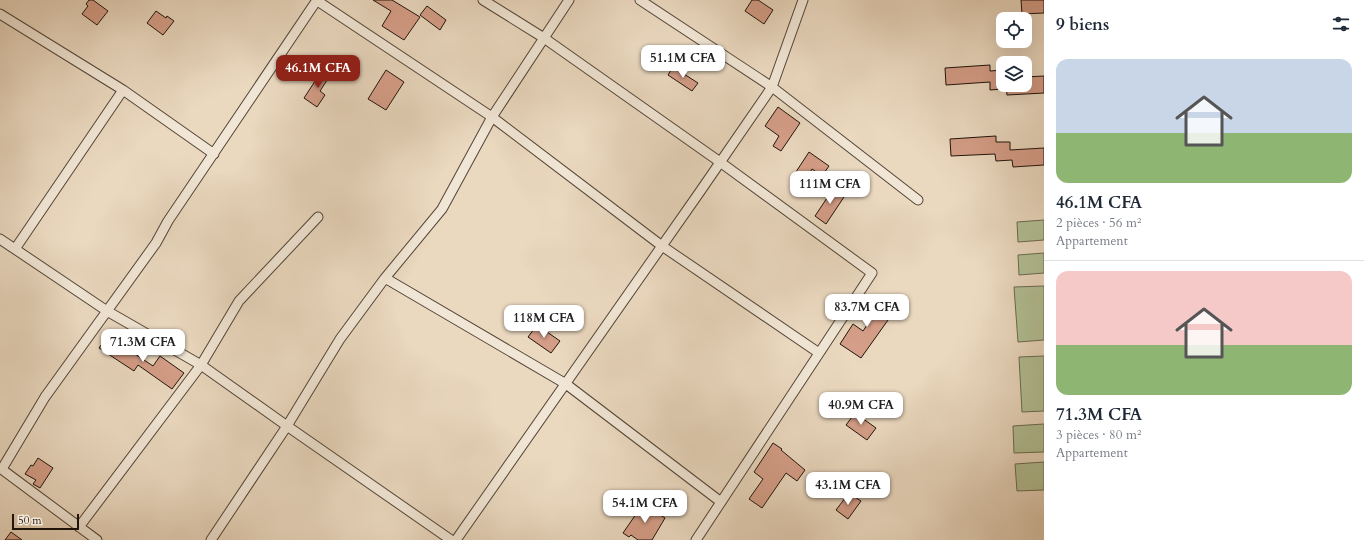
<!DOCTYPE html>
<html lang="fr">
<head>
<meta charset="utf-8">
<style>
	body { margin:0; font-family:Cardo,serif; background:#f6f6f7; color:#1f2937; height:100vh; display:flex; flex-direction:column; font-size:15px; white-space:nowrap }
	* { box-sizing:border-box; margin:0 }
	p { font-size:13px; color:#747a83 }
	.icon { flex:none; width:22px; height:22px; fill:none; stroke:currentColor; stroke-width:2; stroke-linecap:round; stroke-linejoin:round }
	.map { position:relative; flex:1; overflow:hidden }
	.drawer { display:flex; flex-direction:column; background:#fff; width:320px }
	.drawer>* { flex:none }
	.controls { position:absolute; left:996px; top:12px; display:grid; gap:8px }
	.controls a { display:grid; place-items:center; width:36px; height:36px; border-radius:8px; background:#fff; box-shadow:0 4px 16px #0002; font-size:20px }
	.scale { position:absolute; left:12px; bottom:10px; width:67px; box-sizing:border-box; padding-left:4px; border:2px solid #20140b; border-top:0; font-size:11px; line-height:14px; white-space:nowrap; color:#20140b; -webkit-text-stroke:3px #f1e6d5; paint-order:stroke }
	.price { position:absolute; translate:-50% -34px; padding:0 9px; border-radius:8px; background:#fff; color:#222; font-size:13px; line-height:26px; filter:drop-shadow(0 1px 2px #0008) }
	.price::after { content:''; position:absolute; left:50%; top:24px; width:12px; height:9px; margin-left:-6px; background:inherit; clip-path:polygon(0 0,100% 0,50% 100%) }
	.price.selected { background:#8f2418; color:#fff }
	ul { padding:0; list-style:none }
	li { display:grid; align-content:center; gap:8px; height:212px; padding:0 12px }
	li+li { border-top:1px solid #e0e1e3 }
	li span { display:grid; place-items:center; height:124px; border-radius:12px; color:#555 }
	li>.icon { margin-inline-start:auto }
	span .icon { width:72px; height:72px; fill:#fffc; stroke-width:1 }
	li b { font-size:17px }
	h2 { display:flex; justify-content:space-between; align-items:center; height:48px; padding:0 12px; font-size:17px }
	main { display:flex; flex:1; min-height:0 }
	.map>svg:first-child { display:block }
	.pitch { fill:#b2c095; stroke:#696a50 }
	.building { fill:#d59e88; stroke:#20140b }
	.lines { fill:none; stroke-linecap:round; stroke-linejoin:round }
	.minor-casing { stroke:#524538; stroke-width:11 }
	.minor { stroke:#f1e6d5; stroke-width:9 }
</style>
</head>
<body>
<main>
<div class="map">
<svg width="1044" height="540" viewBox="0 0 1044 540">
	<rect width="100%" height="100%" fill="#ead8bf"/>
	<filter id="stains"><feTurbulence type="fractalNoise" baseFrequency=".005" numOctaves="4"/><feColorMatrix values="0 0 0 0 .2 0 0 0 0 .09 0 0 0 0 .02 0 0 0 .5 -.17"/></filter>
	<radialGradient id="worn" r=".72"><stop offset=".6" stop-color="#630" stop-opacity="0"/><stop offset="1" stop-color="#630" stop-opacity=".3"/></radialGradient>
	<path class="pitch" d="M1044,220V240L1018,242L1017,222Z
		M1044,253V273L1019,275L1018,255Z
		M1044,286V340L1018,342L1014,287Z
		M1044,356V411L1022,412L1019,357Z
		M1044,424V452L1014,453L1013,426Z
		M1044,462V490L1017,491L1015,464Z"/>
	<path class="building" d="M89,0H93L108,11L97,25L82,14L88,6L86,4Z
		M373,0H392L420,17L404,40L382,26L391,11Z
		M752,0H758L773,10L764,24L745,11Z
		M1021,0H1044V13L1022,14Z
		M427,6L446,20L440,30L420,15Z
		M156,11L166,18L167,16L174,21L163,35L147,23Z
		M990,65V71L1003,70V89L990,90V82L946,85L945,68Z
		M673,67L698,83L692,91L668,75Z
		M323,69L331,74L320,91L325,95L317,107L304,98Z
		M386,70L404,82L386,110L368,99Z
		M1044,76V93L1007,95L1006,85H1025V77Z
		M778,107L800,123L781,151L773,146L779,136L765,126Z
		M996,136V142H1010V150L1044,148V165L1013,167L1012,160L996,161L995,154L951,156L950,139Z
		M809,152L829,166L822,176L812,169L802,185L792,178Z
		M835,186L846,194L826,224L815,216Z
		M868,296L878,302L877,303L893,313L861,358L840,344L853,324L863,331L871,319L859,311Z
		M537,325L560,341L551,353L528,337Z
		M108,336L153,366L160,356L184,373L172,389L138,365L134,371L99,348Z
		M855,413L876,428L867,440L846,425Z
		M773,443L782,449L781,450L805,470L797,481L786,473L762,508L749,499L763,479L754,472Z
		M38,458L53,468L40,488L33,484L36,480L25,474L31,465L33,466Z
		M849,493L861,501L848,519L836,510Z
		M643,504L665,518L652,540H638L631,535L629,537L623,533Z
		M11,532L22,540H5Z"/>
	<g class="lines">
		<g class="minor-casing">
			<path id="minor" d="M316,0L492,117L662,246L819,353
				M483,0L544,38L720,162L872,273L696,540
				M640,0L772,87L918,200
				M0,14L123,90L214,154
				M0,239L107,311L201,365L287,426L451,540
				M15,249L123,90
				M385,278L566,384L721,502
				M0,468L97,540
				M2,469L45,397L156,243L168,221L317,0
				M79,527L201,365L239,301L318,217
				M211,540L287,426L340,339L385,278L442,209L492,117L569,0
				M456,540L699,193L772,87L803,0"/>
		</g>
		<use href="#minor" class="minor"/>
	</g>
	<rect width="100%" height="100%" filter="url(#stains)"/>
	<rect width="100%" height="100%" fill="url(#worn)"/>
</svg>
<div class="controls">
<a><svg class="icon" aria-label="locate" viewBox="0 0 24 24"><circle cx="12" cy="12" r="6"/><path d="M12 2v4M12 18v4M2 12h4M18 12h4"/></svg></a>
<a><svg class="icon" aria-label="layers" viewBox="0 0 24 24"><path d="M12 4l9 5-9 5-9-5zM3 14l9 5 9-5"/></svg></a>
</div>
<div class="scale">50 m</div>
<b class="price" style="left:683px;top:79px">51.1M CFA</b>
<b class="price selected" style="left:318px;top:89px">46.1M CFA</b>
<b class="price" style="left:830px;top:205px">111M CFA</b>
<b class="price" style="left:867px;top:328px">83.7M CFA</b>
<b class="price" style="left:544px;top:339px">118M CFA</b>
<b class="price" style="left:143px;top:363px">71.3M CFA</b>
<b class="price" style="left:861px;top:426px">40.9M CFA</b>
<b class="price" style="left:848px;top:506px">43.1M CFA</b>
<b class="price" style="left:645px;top:524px">54.1M CFA</b>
</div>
<section class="drawer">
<h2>9 biens<svg class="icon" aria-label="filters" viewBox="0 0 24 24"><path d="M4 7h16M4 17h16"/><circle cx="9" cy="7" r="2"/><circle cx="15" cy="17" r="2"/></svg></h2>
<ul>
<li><span style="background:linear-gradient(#c9d6e8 60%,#8fb573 0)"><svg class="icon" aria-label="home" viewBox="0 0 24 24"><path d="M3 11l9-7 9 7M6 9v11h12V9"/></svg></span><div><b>46.1M CFA</b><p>2 pièces · 56 m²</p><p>Appartement</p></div></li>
<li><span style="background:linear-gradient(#f6c9c9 60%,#8fb573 0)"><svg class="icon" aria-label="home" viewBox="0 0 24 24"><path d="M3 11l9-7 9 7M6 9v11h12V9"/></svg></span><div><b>71.3M CFA</b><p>3 pièces · 80 m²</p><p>Appartement</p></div></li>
</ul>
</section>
</main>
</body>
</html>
